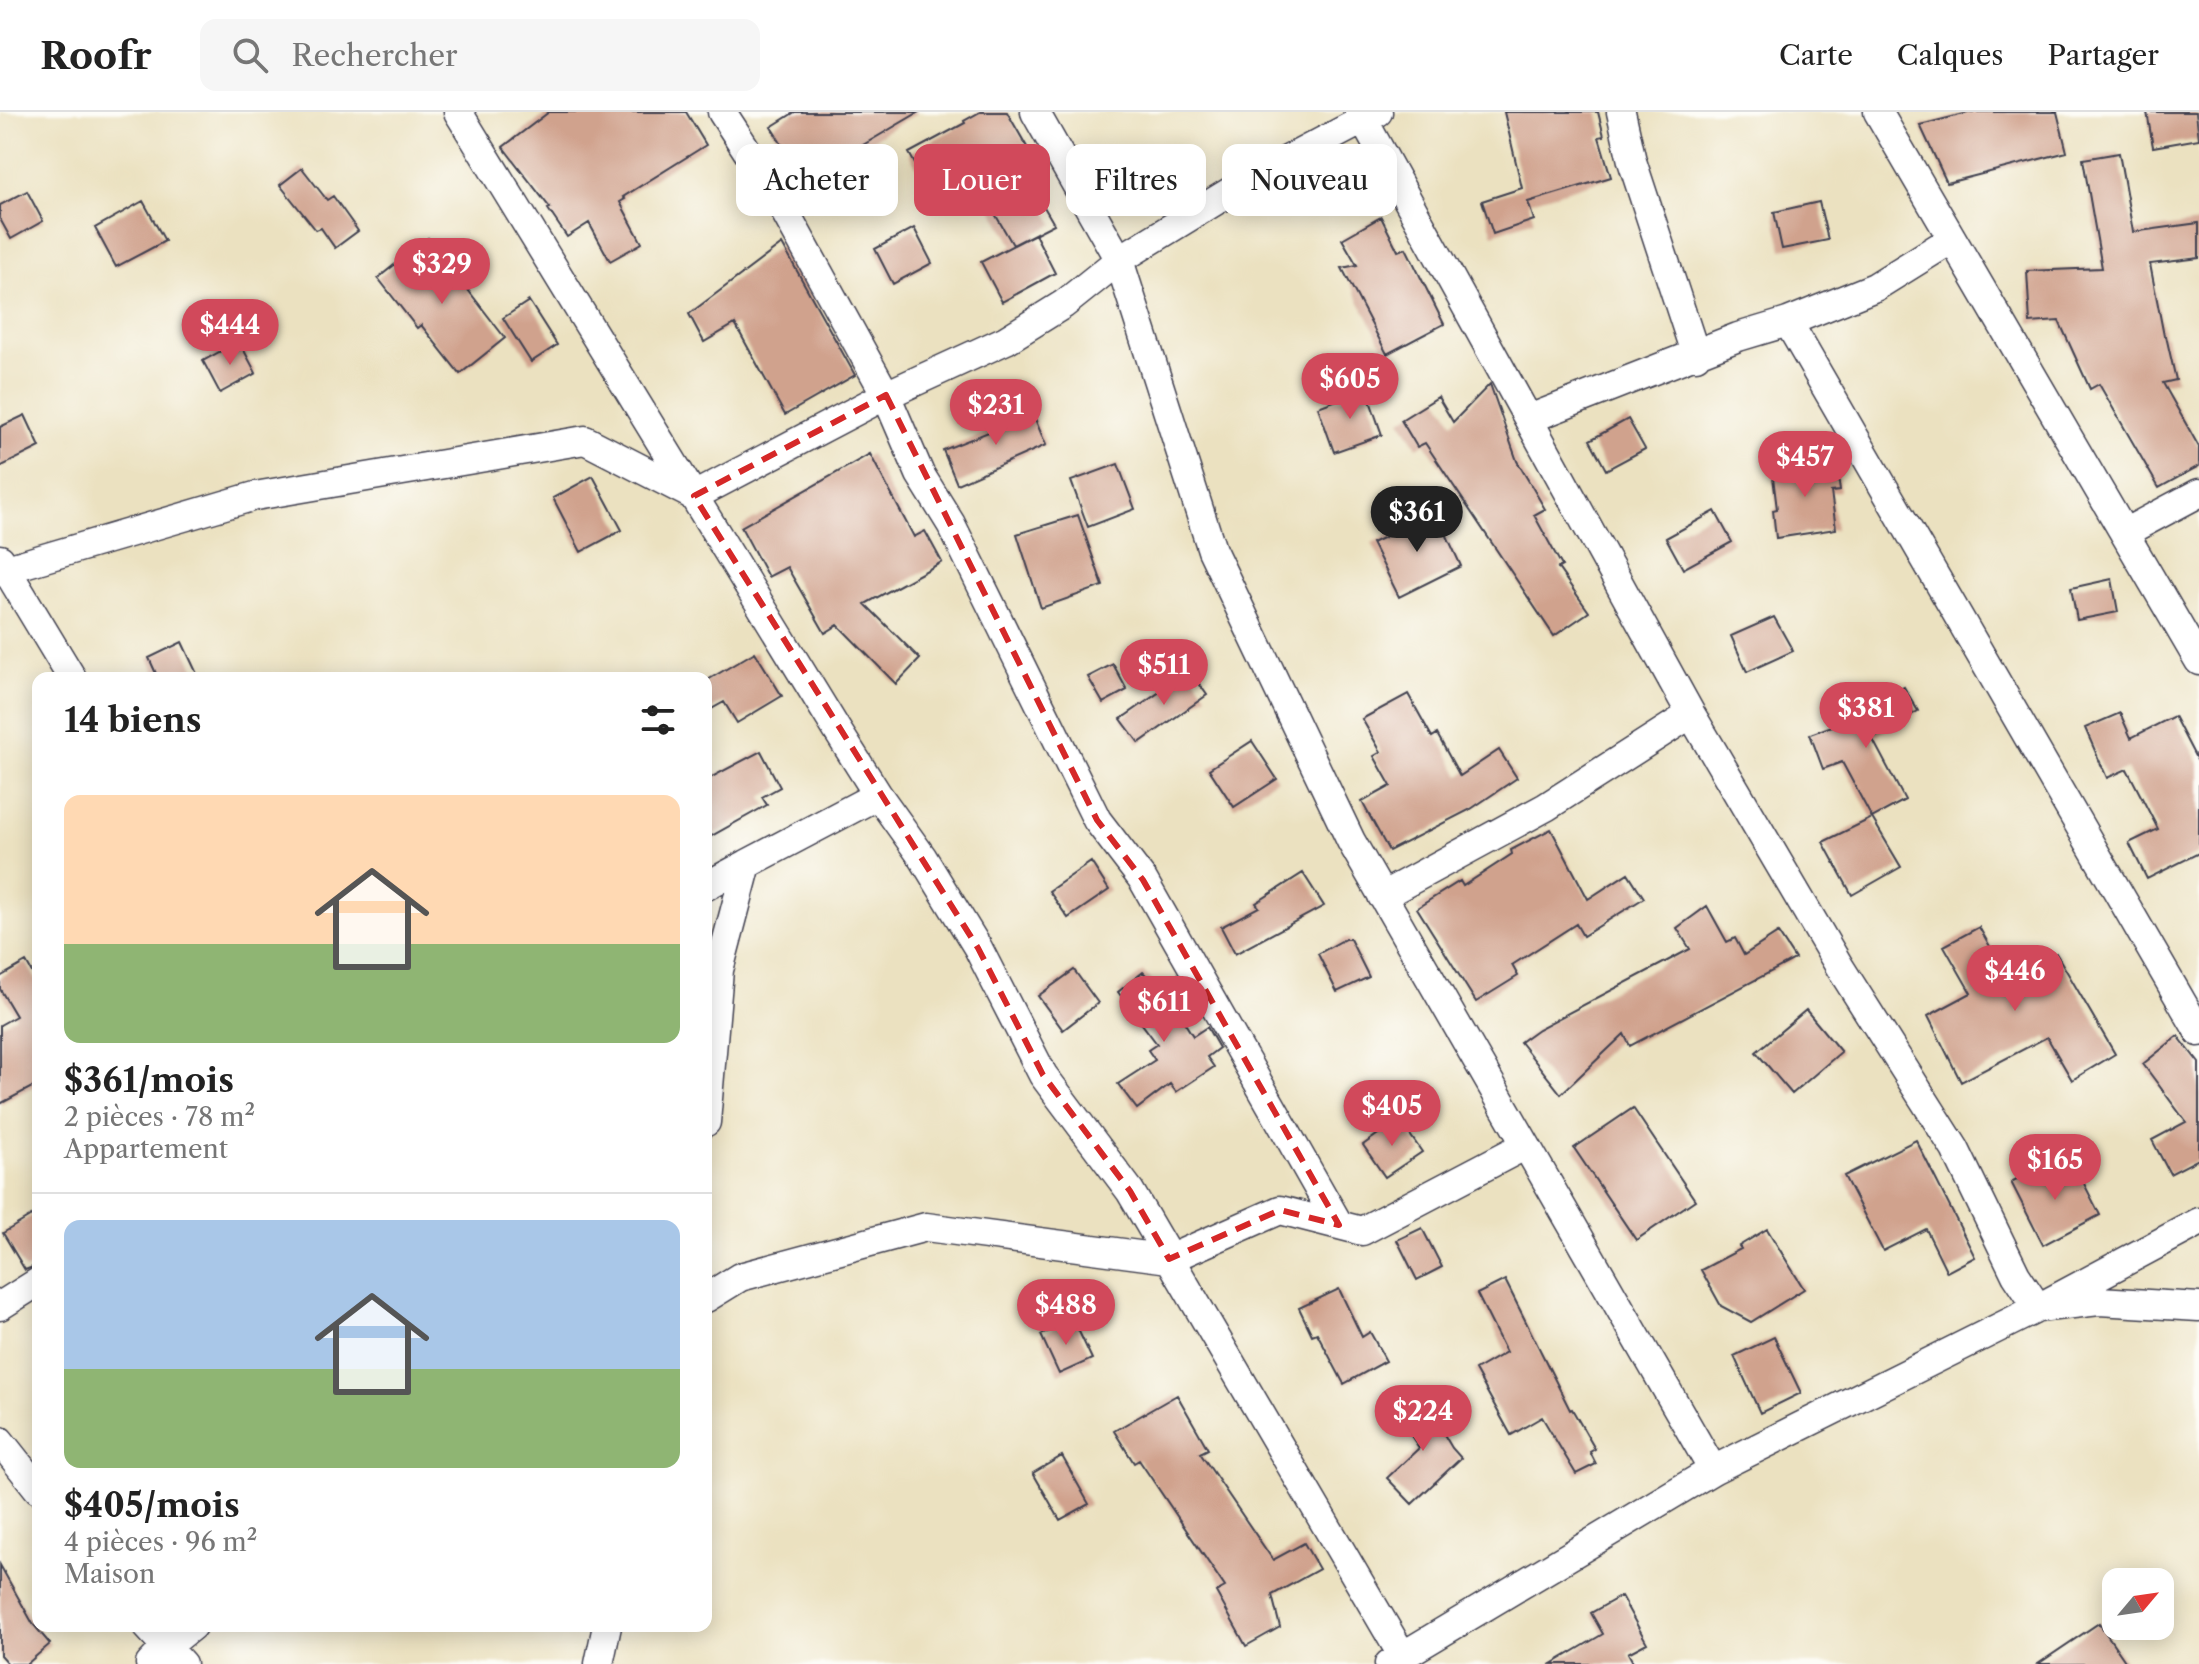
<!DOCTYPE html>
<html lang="fr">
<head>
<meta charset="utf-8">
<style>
	body { margin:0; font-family:"Libre Caslon Text",serif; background:#f6f6f6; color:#222; height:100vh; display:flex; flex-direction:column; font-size:30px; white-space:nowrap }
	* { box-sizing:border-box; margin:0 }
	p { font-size:26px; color:#767676 }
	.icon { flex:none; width:44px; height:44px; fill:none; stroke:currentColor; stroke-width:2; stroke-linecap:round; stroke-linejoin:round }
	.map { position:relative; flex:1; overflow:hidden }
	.side { position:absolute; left:32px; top:560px; width:680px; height:960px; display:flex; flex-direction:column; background:#fff; border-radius:16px; box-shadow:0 4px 20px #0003 }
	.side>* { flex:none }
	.top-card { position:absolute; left:736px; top:32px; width:760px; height:72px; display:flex; gap:16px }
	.needle { width:52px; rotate:61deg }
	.buttons { position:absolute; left:2102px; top:1456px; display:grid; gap:16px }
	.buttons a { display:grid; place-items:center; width:72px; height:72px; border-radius:16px; background:#fff; box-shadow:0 4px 20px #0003; font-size:40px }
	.price { position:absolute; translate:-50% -68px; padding:0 18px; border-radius:28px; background:#d1495b; color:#fff; font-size:26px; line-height:52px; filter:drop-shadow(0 2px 4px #0008) }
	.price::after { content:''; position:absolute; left:50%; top:48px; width:24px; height:18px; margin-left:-12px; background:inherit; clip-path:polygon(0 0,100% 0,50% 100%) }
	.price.selected { background:#222; color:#fff }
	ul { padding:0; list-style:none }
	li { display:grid; align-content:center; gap:16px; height:424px; padding:0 32px }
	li+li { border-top:2px solid #e0e0e0 }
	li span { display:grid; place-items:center; height:248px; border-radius:16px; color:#555 }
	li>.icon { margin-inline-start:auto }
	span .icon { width:144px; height:144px; fill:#fffc; stroke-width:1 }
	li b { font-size:34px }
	h2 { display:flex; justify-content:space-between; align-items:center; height:96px; padding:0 32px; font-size:34px }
	.chip { padding:0 28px; border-radius:16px; background:#fff; box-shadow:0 4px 20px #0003; font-size:28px; line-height:72px }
	.chip.selected { background:#d1495b; color:#fff }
	header { display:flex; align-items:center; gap:48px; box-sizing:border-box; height:112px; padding:0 40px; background:#fff; border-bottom:2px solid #e0e0e0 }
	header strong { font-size:38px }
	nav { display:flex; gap:44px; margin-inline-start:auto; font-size:28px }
	.search { width:560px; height:72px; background:#f6f6f6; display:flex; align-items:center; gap:20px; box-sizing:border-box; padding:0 28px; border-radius:16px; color:#767676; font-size:30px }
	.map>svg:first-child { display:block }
	.building { fill:#d0a28d }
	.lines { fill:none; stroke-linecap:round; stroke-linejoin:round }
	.minor-casing { stroke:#403f4f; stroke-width:31 }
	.minor { stroke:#fff; stroke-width:28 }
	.marked { fill:none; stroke:#d62828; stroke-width:6; stroke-dasharray:16 10; stroke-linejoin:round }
</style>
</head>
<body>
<header>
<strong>Roofr</strong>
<div class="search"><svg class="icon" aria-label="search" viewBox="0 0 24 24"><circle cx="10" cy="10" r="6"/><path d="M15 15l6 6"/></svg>Rechercher</div>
<nav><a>Carte</a><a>Calques</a><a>Partager</a></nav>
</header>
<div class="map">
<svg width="2199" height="1552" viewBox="0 0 2199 1552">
	<rect width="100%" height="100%" fill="#fdfcf7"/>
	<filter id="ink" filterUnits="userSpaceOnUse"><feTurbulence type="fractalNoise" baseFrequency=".0125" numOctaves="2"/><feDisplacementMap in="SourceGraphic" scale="16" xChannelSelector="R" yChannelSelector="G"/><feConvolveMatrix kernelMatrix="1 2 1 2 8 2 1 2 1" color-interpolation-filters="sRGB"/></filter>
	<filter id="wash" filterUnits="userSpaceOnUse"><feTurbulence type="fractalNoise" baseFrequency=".006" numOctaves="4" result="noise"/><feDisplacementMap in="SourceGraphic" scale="32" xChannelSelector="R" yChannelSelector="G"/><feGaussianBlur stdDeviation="1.8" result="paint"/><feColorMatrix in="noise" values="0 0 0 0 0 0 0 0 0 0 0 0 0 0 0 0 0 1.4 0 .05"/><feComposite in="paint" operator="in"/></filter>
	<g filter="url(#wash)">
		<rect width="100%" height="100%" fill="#ebe1c0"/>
		<g id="blocks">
			<path class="building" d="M549,0H686L706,33L623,85L625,87L620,90L642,131L610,149L589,111L567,125L548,97L550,96L503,35Z
				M795,0H919L817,60L815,57L802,65L771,15Z
				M980,0H1007L1027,35L1014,43L1054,112L1013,133L980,76L940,98L909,41L965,11L964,9Z
				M1504,0H1598L1604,24L1599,25L1611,65L1528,90L1534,108L1493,122L1482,89L1522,76Z
				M1972,0H2057L2067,40L1947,71L1920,13Z
				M2147,0H2196L2199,27L2153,35Z
				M2119,41L2133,120L2199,111V146L2150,152L2164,224H2166L2176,268L2163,271L2199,335V354L2159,376L2099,272L2090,277L2059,209L2030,211L2027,159L2102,156L2083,47Z
				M302,56L327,88L333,84L358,119L335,136L321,116L316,118L280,73Z
				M27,79L43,109L11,127L0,107V93Z
				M143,89L165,129L116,155L95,116Z
				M1819,90L1828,128L1782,137L1774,100Z
				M1381,105L1398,139L1406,136L1444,212L1387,242L1342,156L1357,153L1342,127Z
				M914,116L932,151L893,172L875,137Z
				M1035,122L1055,161L1002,190L981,150Z
				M428,126L505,226L460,262L421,213L417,216L378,166Z
				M782,132L855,263L785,303L735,212L704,230L689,202Z
				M529,189L557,233L531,250L503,206Z
				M239,229L256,261L220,281L203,249Z
				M1490,272L1517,349L1545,397L1534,403L1562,454L1558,456L1589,500L1554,524L1425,331L1417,335L1401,308L1438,285L1453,310Z
				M1366,277L1382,323L1334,340L1318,295Z
				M1030,295L1046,333L957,372L943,338L1004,314L1002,307Z
				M25,303L40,335L0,355V315Z
				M1628,307L1645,337L1606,358L1590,328Z
				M870,342L914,425L925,419L942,450L865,492L920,547L896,572L838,513L825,521L787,455L768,465L741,415Z
				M1836,349L1840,379L1831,380L1836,417L1776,426L1773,398L1777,397L1772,357Z
				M1118,352L1135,397L1088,415L1071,369Z
				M593,364L622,418L581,440L553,386Z
				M1715,399L1732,430L1683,457L1666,426Z
				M1436,400L1461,454L1399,485L1372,431Z
				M1078,403L1103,474L1041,496L1017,422Z
				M2112,467L2118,500L2077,508L2071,476Z
				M1774,505L1793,539L1747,560L1731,524Z
				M182,530L199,566H158L149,546Z
				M755,540L782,584L737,611L724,590L706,600V569Z
				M1113,552L1127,578L1103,591L1088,565Z
				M1190,559L1207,583L1139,631L1121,607Z
				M1904,575L1918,599L1872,626L1905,688L1872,706L1842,650L1823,657L1810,622L1851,607Z
				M1408,582L1432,625L1437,622L1460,664L1499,638L1517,666L1471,697L1389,739L1362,690L1391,674L1374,644L1381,640L1362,607Z
				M2120,601L2131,626L2174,604L2199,652V741L2147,767L2129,731L2158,717L2127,657L2107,666L2085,616Z
				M1252,629L1277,667L1234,695L1209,657Z
				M761,639L780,675L762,685L767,693L706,727V668Z
				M1872,706L1901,755L1852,783L1823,730Z
				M1551,717L1588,787L1628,761L1644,786L1583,824L1576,812L1512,853L1518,864L1476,890L1417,796L1460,769L1463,774L1512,742L1511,738Z
				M1091,750L1109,778L1068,806L1049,779Z
				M1303,761L1324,794L1235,842L1221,815L1259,795L1256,791Z
				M1707,794L1727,830L1735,826L1744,843L1778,821L1795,847L1630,934L1624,922L1561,982L1520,930L1538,917L1690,837L1677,816Z
				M1979,815L2009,868L2056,841L2115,942L2072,968L2047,925L1961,970L1928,904L1971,881L1944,834Z
				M1345,827H1350L1369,865L1337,880L1318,842Z
				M26,850L38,871V972L0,992V913L16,904L0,877V865Z
				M1074,858L1098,891L1063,918L1038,884Z
				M1143,860L1181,900L1179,902L1193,924L1207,915L1219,936L1207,945L1214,955L1176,980L1170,972L1137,997L1118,972L1155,948L1148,938L1157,932L1118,880Z
				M1806,898L1841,940L1792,982L1756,940Z
				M2178,924L2199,951V1047L2170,1062L2152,1028L2186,1010L2143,952Z
				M1633,996L1695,1088L1636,1128L1574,1036Z
				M1399,1007L1422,1040L1385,1065L1363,1033Z
				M1916,1028L1975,1145L1947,1160L1926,1117L1883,1139L1844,1064Z
				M2050,1050L2059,1067L2077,1058L2100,1103L2043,1133L2011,1070Z
				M38,1100V1153L25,1158L3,1121Z
				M1422,1116L1442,1155L1417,1168L1397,1128Z
				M1767,1117L1804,1177L1751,1210L1721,1194L1701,1158L1741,1137L1739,1134Z
				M1505,1168L1570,1298L1572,1297L1595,1337L1590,1340L1596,1352L1576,1362L1542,1305L1511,1323L1475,1258L1506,1240L1477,1182Z
				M1339,1177L1362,1225L1370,1220L1386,1249L1344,1272L1317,1221L1312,1223L1299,1196Z
				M1073,1207L1092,1247L1059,1262L1041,1223Z
				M1774,1225L1801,1281L1760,1301L1734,1244Z
				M1177,1283L1208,1337L1200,1341L1273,1448L1304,1431L1319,1457L1272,1483L1280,1515L1246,1534L1216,1480L1225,1475L1139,1348L1134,1351L1114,1319Z
				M1422,1285L1452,1336L1461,1346L1412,1392L1387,1366L1419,1336L1396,1300Z
				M1062,1344L1089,1392L1060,1408L1033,1361Z
				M0,1453L33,1512L50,1532L27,1552H8L0,1543Z
				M1621,1484L1647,1531L1628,1541L1634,1552H1552L1603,1522L1591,1501Z
				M2099,1511L2127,1552H2038Z"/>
		</g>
	</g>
	<g filter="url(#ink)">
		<use href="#blocks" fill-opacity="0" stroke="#403f4f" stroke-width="2"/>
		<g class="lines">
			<g class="minor-casing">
				<path id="minor" d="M458,0L837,618L878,683L923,746L978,836L1043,963L1130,1079L1402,1543
					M722,0L777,85L886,283L920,362L951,412L1097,708L1143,768L1339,1113
					M1035,0L1119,148L1212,438L1351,729L1713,1358
					M1359,0L1691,602L1841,857L1955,1037L2016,1163L2038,1196L2099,1189L2199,1195
					M1621,0L1632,49L1696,244
					M1878,0L2199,549
					M1788,210L2199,920
					M1529,307L1738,225L1788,210L1875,175L1952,127
					M2124,421L2199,381
					M0,447L72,566
					M0,459L255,384L585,328L694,384L886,283L1006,228L1064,192L1119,148L1251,67L1378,0
					M706,774L747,752
					M1382,784L1546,695L1691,602
					M706,1010L719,858L747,752L878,683
					M706,1186L740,1165L926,1115L1169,1147L1280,1098L1362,1119L1524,1034
					M0,1194L38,1170
					M0,1329L38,1377
					M147,1514L182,1552
					M150,1552L166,1535L192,1514
					M599,1552L607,1514
					M1389,1552L1713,1358L2038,1196L2199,1110"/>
			</g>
			<use href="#minor" class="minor"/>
		</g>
	</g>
	<path class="marked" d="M886,283L1097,708L1143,768L1339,1113L1280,1098L1169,1147L1130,1079L1043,963L978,836L694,384Z"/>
</svg>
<div class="buttons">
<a><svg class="needle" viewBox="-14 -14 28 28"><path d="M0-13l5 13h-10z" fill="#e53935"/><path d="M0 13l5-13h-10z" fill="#767676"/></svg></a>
</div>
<b class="price" style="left:442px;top:194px">$329</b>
<b class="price" style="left:230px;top:255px">$444</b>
<b class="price" style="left:1350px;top:309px">$605</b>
<b class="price" style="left:996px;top:335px">$231</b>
<b class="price" style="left:1805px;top:387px">$457</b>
<b class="price selected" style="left:1417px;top:442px">$361</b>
<b class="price" style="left:1164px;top:595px">$511</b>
<b class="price" style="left:1866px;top:638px">$381</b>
<b class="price" style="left:2015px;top:901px">$446</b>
<b class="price" style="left:1164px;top:932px">$611</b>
<b class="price" style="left:1392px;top:1036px">$405</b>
<b class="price" style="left:2055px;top:1090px">$165</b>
<b class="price" style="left:1066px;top:1235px">$488</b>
<b class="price" style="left:1423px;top:1341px">$224</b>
<div class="top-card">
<a class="chip">Acheter</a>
<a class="chip selected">Louer</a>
<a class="chip">Filtres</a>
<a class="chip">Nouveau</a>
</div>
<section class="side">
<h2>14 biens<svg class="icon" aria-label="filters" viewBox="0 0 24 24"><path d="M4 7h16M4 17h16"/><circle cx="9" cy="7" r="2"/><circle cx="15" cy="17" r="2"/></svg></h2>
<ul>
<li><span style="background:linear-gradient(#ffd9b3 60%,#8fb573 0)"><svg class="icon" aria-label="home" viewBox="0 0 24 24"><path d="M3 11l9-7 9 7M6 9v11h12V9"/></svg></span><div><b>$361/mois</b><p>2 pièces · 78 m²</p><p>Appartement</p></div></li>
<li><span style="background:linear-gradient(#a9c7e8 60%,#8fb573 0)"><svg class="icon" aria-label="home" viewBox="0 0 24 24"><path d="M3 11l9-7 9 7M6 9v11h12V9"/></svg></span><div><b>$405/mois</b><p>4 pièces · 96 m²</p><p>Maison</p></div></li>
</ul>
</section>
</div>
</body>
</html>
